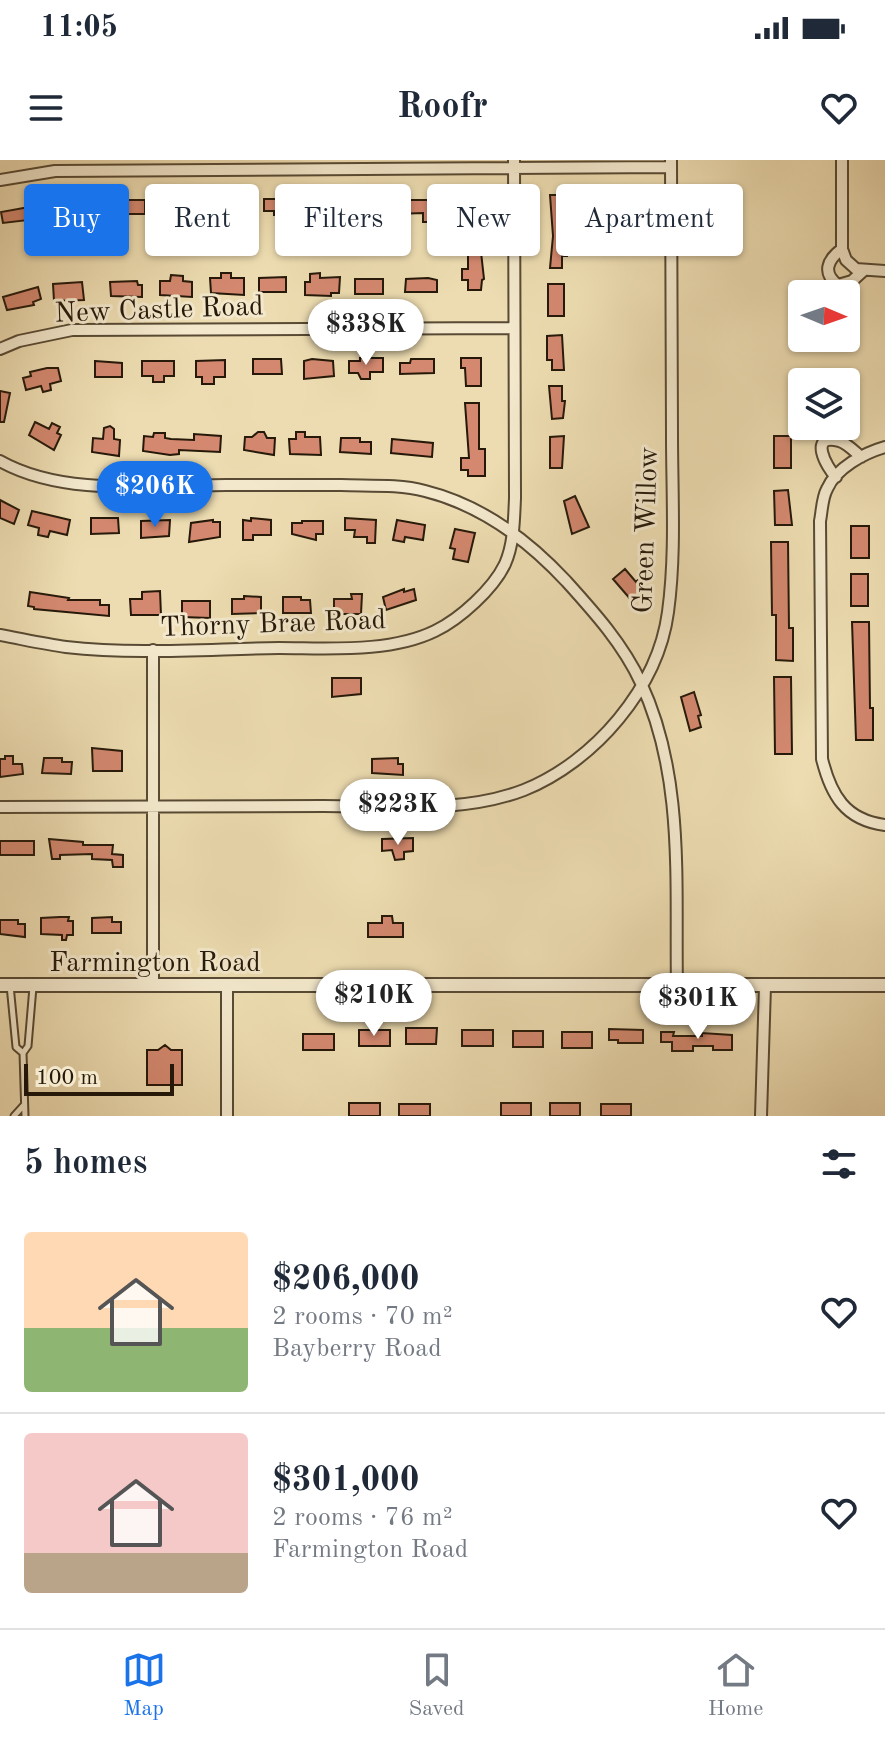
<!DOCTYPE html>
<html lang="en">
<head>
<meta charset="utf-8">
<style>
	body { margin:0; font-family:"Old Standard TT",serif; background:#f2f2f3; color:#1f2937; height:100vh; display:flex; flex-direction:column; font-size:30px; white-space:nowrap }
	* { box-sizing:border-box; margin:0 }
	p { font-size:26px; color:#747a83 }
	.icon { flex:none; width:44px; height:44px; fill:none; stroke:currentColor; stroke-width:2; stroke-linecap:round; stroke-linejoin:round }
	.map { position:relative; height:956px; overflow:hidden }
	.drawer { display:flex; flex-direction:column; background:#fff; flex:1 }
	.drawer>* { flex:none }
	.hud { position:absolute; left:24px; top:24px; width:838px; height:72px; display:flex; gap:16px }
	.needle { width:52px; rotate:92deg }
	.fabs { position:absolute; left:788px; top:120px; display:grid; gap:16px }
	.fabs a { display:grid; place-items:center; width:72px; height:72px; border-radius:8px; background:#fff; box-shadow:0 2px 6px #0004; font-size:40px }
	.scale { position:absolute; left:24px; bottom:20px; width:150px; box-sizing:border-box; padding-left:8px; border:4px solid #26190a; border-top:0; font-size:22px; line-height:28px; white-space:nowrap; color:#26190a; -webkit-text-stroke:6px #f3e8cc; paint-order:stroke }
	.price { position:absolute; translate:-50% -68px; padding:0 18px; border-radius:28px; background:#fff; color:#222; font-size:26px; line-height:52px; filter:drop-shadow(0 2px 4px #0008) }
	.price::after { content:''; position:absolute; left:50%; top:48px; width:24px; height:18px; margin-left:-12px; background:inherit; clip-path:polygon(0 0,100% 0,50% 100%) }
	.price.current { background:#1a73e8; color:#fff }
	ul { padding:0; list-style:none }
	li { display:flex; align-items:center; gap:24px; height:200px; padding:0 24px }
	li+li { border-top:2px solid #e0e1e3 }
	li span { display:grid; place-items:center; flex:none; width:224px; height:160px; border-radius:8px; color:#555 }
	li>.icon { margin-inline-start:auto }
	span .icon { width:96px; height:96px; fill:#fffc; stroke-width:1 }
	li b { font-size:34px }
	h2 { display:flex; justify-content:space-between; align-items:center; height:96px; padding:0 24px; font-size:34px }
	.pill { padding:0 28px; border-radius:8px; background:#fff; box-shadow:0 2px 6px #0004; font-size:28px; line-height:72px }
	.pill.current { background:#1a73e8; color:#fff }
	.status { display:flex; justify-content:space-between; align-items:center; height:56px; padding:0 40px; background:#fff; direction:ltr }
	.status svg { height:22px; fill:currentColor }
	header { display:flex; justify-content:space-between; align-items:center; height:104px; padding:0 24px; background:#fff; font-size:36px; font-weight:600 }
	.menu { display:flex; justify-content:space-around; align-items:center; height:112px; border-top:2px solid #e0e1e3; background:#fff; font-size:22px; color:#747a83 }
	.menu a { display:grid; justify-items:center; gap:4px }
	.menu .current { color:#1a73e8 }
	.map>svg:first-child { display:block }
	.building { fill:#d3886f; stroke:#26190a; stroke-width:2 }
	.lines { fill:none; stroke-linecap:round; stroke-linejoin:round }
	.service-casing { stroke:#584a34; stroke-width:9 }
	.minor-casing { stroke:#584a34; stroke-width:14 }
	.tertiary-casing { stroke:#584a34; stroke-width:16 }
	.service { stroke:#f3e8cc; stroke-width:5 }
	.minor { stroke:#f3e8cc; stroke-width:10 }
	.tertiary { stroke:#f3e8cc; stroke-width:12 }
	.labels { text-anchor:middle; stroke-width:6; stroke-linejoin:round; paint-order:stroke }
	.street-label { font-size:28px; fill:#26190a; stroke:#f3e8cc }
</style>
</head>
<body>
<div class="status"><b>11:05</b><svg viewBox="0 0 49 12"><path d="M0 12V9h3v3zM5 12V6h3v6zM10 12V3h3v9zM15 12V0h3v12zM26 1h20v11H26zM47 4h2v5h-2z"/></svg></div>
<header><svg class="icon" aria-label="menu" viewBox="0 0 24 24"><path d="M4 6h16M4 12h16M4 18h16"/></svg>Roofr<svg class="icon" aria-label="heart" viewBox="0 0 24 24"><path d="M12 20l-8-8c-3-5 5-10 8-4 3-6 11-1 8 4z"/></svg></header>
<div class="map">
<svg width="885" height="956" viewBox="0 0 885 956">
	<rect width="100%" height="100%" fill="#eddcb1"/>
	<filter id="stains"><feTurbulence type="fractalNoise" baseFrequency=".0025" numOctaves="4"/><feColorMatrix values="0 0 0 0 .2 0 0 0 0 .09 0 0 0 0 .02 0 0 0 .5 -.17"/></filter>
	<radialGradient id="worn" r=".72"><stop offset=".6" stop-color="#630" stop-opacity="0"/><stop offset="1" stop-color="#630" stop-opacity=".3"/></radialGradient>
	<path class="building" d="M550,35H574L573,59L567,60L566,65V82H571V91H567V96H562V108H550L553,76Z
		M314,37H346V53H325V50H314Z
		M164,39H192V66H167V72H153V60H165Z
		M213,39H246V52H241V59H228L229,55H213Z
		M264,39H296V53H289V60H280V55H274V51H264Z
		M485,39L484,72H468L469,40Z
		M58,40H90V53L68,55V51L58,52Z
		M113,40H145V54H115V62H103V49H113Z
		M405,40H448V53H441V62H423V53L396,54V59H390L389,68H379V61L364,58V49L373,48V45H405Z
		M35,46L37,59L3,63L1,52Z
		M468,92H481L484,119L482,120L481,130H468V120H462V109H468Z
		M221,113H231V118H244V135L211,133L210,118H221Z
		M320,113V118L340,117L339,133H331V136L305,135V122H310V114Z
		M171,115L183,116V121L192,122V137L160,135V121H170Z
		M286,117V132H259V118Z
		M428,118L437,120V132H405L406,119Z
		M355,119H383V134H355Z
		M137,121L138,125H142V137L111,136L110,122Z
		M82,122L84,140L54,141L53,124Z
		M548,124H564V156H548Z
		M38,127L41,139L33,142L34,145L7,150L3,137Z
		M562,175L564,210H552V200H547V176Z
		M360,198H383V212H370V219H361L358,213H349V201H360Z
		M461,198H481V226H466L465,208H461Z
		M253,199H281L282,214H253Z
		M312,199L333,201L334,216L304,219V201Z
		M411,199H434V213L400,214V203H410Z
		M225,200V217H214V224H202V217H196V201Z
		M95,201L122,203V217H95Z
		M142,201H174V216H164V222H153V216H142Z
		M47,208H58L61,221L50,224L51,230L43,232L41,226L26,230L23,218L31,216L30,212Z
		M549,226H562V241H565L563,258L552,259Z
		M0,231L10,233L4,262H0Z
		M465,243H479V289H485V316H468V310H461V298H469Z
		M35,262L49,269L52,263L60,267L57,273L61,275L54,290L29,275Z
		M110,266L114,269V279L120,280L119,296L92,292L93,278L103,279L104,268Z
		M258,272H264L267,278H275L274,295L244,290L245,277H252Z
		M296,272H305V277H320L321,295L290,294L289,279H296Z
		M154,273H165V278L171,279L194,280V274L221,276L220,292L179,290V294L170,295L143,291L144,276L153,277Z
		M564,276L562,308H550V277Z
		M774,276H791V308H774Z
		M341,278H360V282H371V294L340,292Z
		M392,279L433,283L432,297L391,293Z
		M788,330L792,365H775L774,331Z
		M575,336L589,367L572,374L564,341Z
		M0,340L19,350L14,364L0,358Z
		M32,351L70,360L67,375L50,371L48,377L38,375L39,368L28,365Z
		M91,358H118L119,373L91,374Z
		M251,358L271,360V375H253V380H243V360L251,361Z
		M345,358L376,360L375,383H367V377H354L355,370H345Z
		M170,360L169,376L141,378V361Z
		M213,360V362H220V377L189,382L191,363Z
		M397,360L425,365L423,380L405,377L404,382L393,380Z
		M302,361H323V374H316V380L292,374V363H302Z
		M851,366H869V398H851Z
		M455,369L475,373L468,402L453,399L455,389L450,388Z
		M771,382H788L789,468H793V501L776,500V455H772Z
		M625,409L636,422L639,419L647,429L632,441L613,419Z
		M851,414H868V446H851Z
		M404,429V432L414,429L416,440L386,450L383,437Z
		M160,431L161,455H131L130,439H142V432Z
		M30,432L69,438L68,440H100V445H109V456L34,449V447L28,446Z
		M351,434H362L361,454H334V439H352Z
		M244,436L261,437V453L232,454V439H244Z
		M283,437H301V440H310L311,453H283Z
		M182,441H210V458L182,457Z
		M852,462H869L870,548H873V580H856Z
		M774,517H791L792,594H775Z
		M332,518H361V534L332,537Z
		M694,532L701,555L698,556L701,567L690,571L681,537Z
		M92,588L122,591V611H93Z
		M5,596H13V604H22L23,614L0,617V599H5Z
		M44,598H62V602H72L71,614L42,613Z
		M398,598V604H403V615L372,613V599Z
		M413,678V691L404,692V699L395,700L392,690L382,691V679Z
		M49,679L83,682V685H113L112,694L123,695V707H113L112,700L92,699V694L60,695V699H52Z
		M0,681H34V695H0Z
		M382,756H392L393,763H403V777H368V763H382Z
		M60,757H69L68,761H73V775H67L66,780H62V775L41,774V758Z
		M112,757V762H121V773H92V758Z
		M0,760H18V764H25V777L0,774Z
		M406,868H437L436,884H406Z
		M609,869L643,870V883H618V880H609Z
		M359,870H390V886H359Z
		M462,870H493V886H462Z
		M513,871H543V887H513Z
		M562,872H592V888H562Z
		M661,872H674L673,876H702V873L732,875V890H713V886H693V891H672V882H661Z
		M303,874H334V890H303Z
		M165,885L171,890H182V925H147V890H158Z
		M349,943H380V956H349Z
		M501,943H531V956H501Z
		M550,943H580V956H550Z
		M399,944H430V956H399Z
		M601,944H631V956H601Z"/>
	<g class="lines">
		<g class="service-casing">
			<path id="service" d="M10,825L16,887L23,893
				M14,956L24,945
				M25,956L23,893L28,886L33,827"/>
		</g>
		<g class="minor-casing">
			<path id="minor" d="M842,0V89L846,100L856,109L885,111
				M0,20L55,11L671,7
				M842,89C827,100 822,113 838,125L852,121L863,111
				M0,189L19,181L72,170L513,168
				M885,287C864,293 836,308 827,329C822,338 822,351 820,361L822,599C831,635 845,660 885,665
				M0,301C64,337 154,325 226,325C264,325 303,325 341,325C368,326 399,324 425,331C481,345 527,379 566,421C594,452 623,484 641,523C685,617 675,725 677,826
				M836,317C826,307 808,273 839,281C847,283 855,292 861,297
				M0,475C22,479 44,484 66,487C136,495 209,489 279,488C329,488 390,493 435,471C460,459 493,429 505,404C514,384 514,359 515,338L514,0
				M153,490V825
				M0,647C108,647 216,646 324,646C388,646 462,654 524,630C594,602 658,528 668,452C676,394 672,333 672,275C671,183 672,92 671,0
				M227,825V956
				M761,956L765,826"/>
		</g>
		<g class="tertiary-casing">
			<path id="tertiary" d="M0,825H885"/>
		</g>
		<use href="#service" class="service"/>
		<use href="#minor" class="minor"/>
		<use href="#tertiary" class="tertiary"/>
	</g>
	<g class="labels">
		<g class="street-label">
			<text transform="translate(159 148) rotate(-2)" y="10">New Castle Road</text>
			<text transform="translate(644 370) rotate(-88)" y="10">Green Willow</text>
			<text transform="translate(273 462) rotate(-2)" y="10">Thorny Brae Road</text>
			<text x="155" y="811">Farmington Road</text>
		</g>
	</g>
	<rect width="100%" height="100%" filter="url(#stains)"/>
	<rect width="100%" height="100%" fill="url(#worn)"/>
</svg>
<div class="fabs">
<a><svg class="needle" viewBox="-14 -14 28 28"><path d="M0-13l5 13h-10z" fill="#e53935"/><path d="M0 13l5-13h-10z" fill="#747a83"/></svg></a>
<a><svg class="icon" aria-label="layers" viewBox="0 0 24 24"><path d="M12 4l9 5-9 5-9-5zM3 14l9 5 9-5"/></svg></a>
</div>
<div class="scale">100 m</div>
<b class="price" style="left:366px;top:207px">$338K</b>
<b class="price current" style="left:155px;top:369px">$206K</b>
<b class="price" style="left:398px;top:687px">$223K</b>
<b class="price" style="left:374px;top:878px">$210K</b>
<b class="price" style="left:698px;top:881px">$301K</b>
<div class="hud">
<a class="pill current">Buy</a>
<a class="pill">Rent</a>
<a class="pill">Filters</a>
<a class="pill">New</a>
<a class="pill">Apartment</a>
</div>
</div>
<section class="drawer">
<h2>5 homes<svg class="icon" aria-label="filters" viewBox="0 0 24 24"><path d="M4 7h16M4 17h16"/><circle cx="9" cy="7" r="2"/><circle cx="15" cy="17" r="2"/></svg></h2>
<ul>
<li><span style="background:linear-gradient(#ffd9b3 60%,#8fb573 0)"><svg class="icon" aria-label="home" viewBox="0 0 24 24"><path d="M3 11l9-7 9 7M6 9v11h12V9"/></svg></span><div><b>$206,000</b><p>2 rooms · 70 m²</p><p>Bayberry Road</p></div><svg class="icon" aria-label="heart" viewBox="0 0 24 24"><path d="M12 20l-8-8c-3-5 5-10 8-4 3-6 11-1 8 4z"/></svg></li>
<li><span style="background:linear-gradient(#f6c9c9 75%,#b9a48a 0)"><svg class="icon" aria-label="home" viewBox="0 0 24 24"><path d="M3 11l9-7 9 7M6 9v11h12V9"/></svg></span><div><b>$301,000</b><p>2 rooms · 76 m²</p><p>Farmington Road</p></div><svg class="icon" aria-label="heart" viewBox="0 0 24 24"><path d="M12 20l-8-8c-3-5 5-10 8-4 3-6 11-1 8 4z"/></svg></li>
</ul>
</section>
<nav class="menu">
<a class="current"><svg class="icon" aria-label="map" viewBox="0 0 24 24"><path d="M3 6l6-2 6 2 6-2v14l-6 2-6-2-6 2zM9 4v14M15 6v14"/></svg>Map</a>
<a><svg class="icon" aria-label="saved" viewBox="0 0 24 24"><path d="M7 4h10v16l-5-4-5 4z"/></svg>Saved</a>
<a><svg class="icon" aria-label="home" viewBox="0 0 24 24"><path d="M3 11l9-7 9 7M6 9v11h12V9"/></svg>Home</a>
</nav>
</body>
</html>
